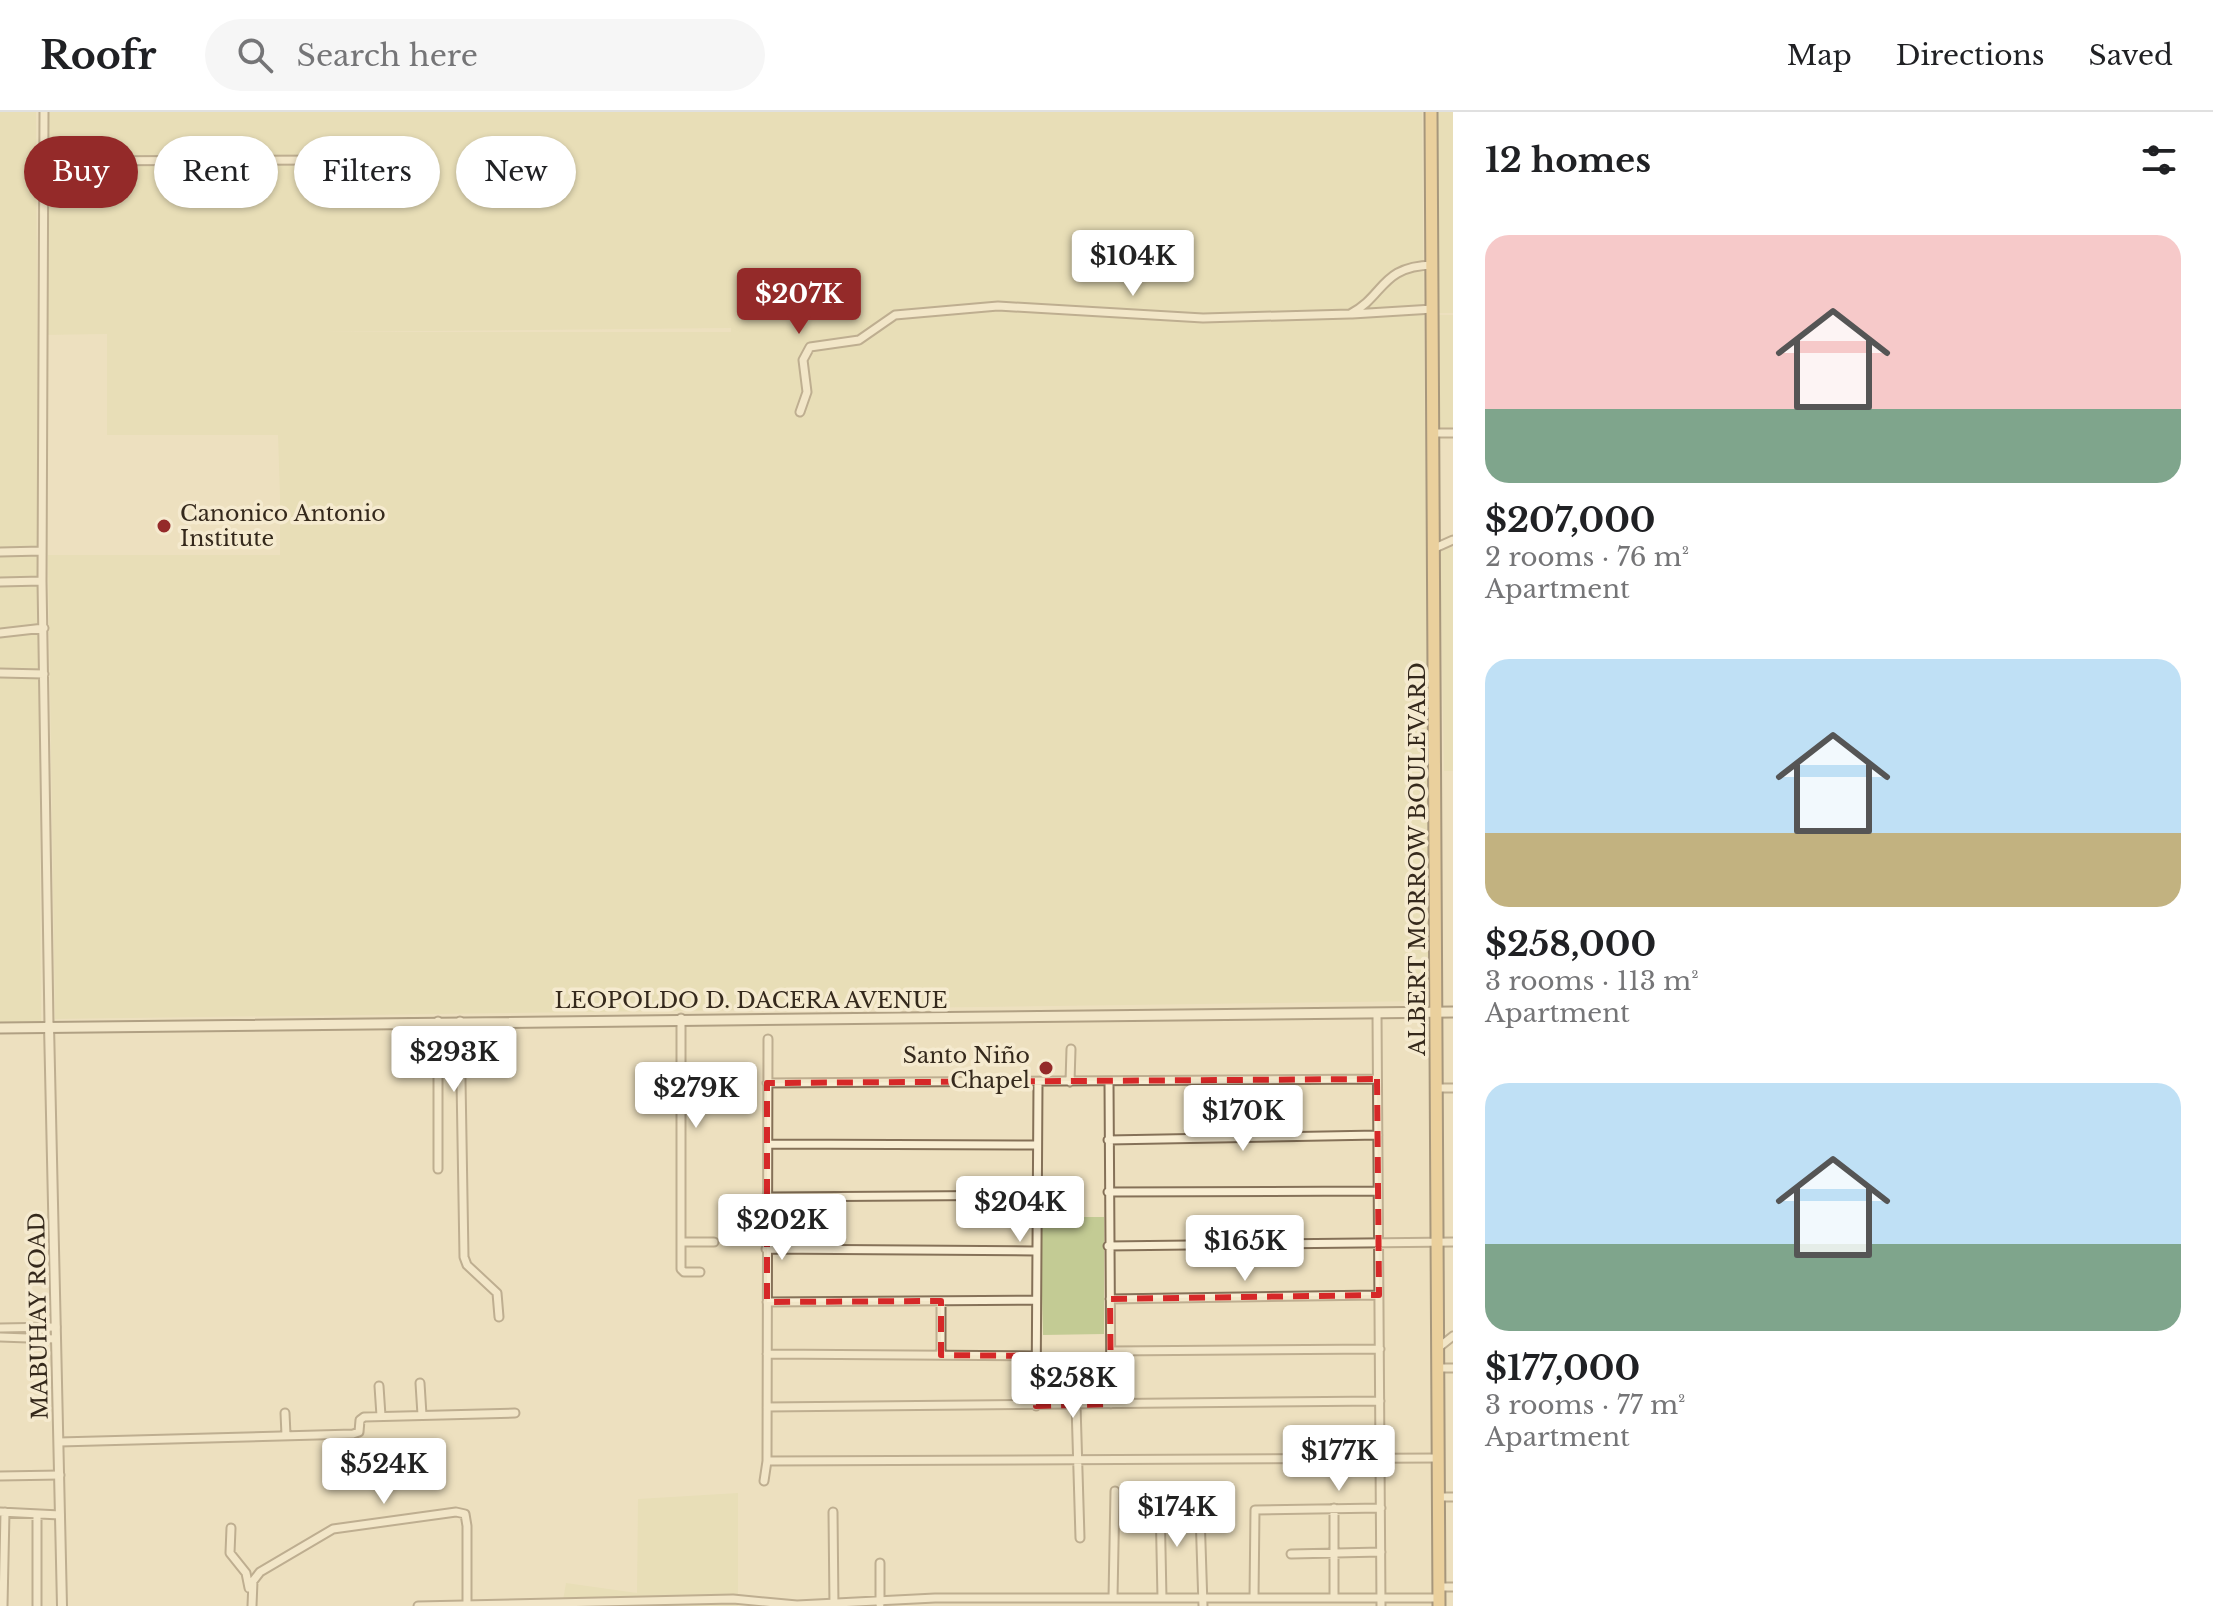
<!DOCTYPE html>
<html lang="en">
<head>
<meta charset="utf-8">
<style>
	body { margin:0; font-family:"Libre Baskerville",serif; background:#f6f6f6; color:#202124; height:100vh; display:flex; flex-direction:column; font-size:30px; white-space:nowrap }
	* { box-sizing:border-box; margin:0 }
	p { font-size:26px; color:#757577 }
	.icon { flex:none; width:44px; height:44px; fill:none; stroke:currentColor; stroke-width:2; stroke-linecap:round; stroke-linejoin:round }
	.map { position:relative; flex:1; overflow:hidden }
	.side { display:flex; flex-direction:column; background:#fff; width:760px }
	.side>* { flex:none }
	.hud { position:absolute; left:24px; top:24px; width:760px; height:72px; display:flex; gap:16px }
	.price { position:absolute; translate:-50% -68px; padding:0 18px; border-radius:8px; background:#fff; color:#222; font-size:26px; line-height:52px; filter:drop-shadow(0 2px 4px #0008) }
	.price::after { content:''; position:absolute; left:50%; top:48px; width:24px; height:18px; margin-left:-12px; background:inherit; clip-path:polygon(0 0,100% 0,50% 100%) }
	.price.current { background:#942a29; color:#fff }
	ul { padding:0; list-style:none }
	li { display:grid; align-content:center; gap:16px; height:424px; padding:0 32px }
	li span { display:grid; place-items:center; height:248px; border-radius:24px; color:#555 }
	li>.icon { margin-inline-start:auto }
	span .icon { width:144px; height:144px; fill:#fffc; stroke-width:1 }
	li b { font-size:34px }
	h2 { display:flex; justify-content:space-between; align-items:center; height:96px; padding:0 32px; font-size:34px }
	.tag { padding:0 28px; border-radius:36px; background:#fff; box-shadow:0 2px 6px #0004; font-size:28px; line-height:72px }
	.tag.current { background:#942a29; color:#fff }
	header { display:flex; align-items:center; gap:48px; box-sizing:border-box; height:112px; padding:0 40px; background:#fff; border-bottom:2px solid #e0e0e0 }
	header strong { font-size:38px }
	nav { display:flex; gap:44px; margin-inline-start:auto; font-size:28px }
	.search { width:560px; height:72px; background:#f6f6f6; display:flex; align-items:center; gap:20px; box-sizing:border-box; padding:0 28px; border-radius:44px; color:#757577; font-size:30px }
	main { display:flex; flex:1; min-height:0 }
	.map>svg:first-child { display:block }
	.farmland { fill:#e2dbad; fill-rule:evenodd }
	.green { fill:#c3cb94 }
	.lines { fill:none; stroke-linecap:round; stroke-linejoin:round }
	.minor-casing { stroke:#857158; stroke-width:11 }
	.tertiary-casing { stroke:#857158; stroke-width:12 }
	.secondary-casing { stroke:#67523b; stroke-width:13 }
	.trunk-casing { stroke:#533f2c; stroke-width:15 }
	.minor { stroke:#f8edd2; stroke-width:7 }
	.tertiary { stroke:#f8edd2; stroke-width:8 }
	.secondary { stroke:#f8edd2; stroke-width:9 }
	.trunk { stroke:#e7bc74; stroke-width:11 }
	.marked { fill:none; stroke:#d62828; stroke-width:6; stroke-dasharray:16 10; stroke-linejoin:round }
	.poi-dot { fill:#942a29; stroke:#f5eacf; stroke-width:3 }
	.labels { text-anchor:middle; stroke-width:7; stroke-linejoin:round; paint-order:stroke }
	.poi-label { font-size:22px; fill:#35291c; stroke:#f5eacf; text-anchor:start }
	.street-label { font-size:22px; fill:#35291c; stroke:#f5eacf }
</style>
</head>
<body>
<header>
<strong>Roofr</strong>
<div class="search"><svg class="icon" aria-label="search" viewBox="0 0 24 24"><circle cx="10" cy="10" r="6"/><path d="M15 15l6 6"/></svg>Search here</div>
<nav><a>Map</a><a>Directions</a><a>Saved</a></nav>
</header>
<main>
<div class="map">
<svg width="1453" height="1494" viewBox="0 0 1453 1494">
	<rect width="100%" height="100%" fill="#ede0bf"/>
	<path class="farmland" d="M0,0H36L41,911H0Z
		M42,0H1422L1430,889L55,907L48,443H280V384L278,323H107V222L41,223ZM731,216V220H317H318Z
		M1435,0H1453V201H1437Z
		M1433,203H1453V321H1434Z
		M1453,435V659H1444L1440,436Z
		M738,1381V1494H562L566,1471L637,1481L638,1387Z"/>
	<path class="green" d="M1040,1105H1104V1222L1043,1223Z"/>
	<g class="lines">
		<g class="minor-casing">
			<path id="minor" d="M44,0L42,469L49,913
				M43,49L356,48
				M1352,202L1433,197
				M800,300L807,280L803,248L810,235L859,228L895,203L998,194L1203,206L1350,202C1385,184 1380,154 1433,153
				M1434,321H1453
				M1435,436L1453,428
				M0,440L42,439
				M0,470L42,469
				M0,521L44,516
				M0,561L44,562
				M1377,901L1381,1494
				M681,906V1157L684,1160H700
				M460,909L464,1145L467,1153L497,1181L499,1205
				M1070,970L1071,937
				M1109,970L1111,1292
				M767,971L1377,967
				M1438,976H1453
				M1108,1028L1378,1023
				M768,1032L1036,1033
				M438,1057V909
				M1108,1080L1378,1079
				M766,1085L1036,1083
				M681,1130H714
				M1108,1134L1453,1130
				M766,1137L1035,1139
				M1110,1187L1379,1183
				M941,1189V1243
				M767,1190L1035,1188
				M0,1216L56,1215
				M0,1225L56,1227
				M1438,1236L1453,1224
				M1111,1239L1380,1237
				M767,1242L1035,1244
				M1439,1256H1453
				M420,1271L422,1303
				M379,1274L381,1304
				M1076,1293L1080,1426
				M1036,1294L1038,971
				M767,1295L1380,1289
				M285,1301L286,1323
				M59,1330L353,1322L359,1320L360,1308L364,1305L515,1301
				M767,1349L1439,1346
				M0,1364L60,1363
				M764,1369L767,1349L768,927
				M1439,1385H1453
				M1160,1389L1162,1486
				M0,1400L60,1403
				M833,1400L834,1494
				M1200,1401L1203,1494
				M231,1416L230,1441L246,1461L249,1476
				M1291,1442L1381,1440
				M880,1451V1492
				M1439,1475H1453
				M1113,1486L1115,1379
				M1254,1486L1255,1398L1381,1396
				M1334,1486V1396
				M3,1494L5,1400
				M37,1494V1402
				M252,1494L253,1469L260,1460L333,1417L456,1400L465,1402L467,1414V1493
				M418,1494L733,1487L797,1493L935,1486H1439"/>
		</g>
		<g class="tertiary-casing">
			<path id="tertiary" d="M49,913L62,1494"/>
		</g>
		<g class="secondary-casing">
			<path id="secondary" d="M0,916L1453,900"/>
		</g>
		<g class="trunk-casing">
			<path id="trunk" d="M1431,0L1439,1494"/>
		</g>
		<use href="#minor" class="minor"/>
		<use href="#tertiary" class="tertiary"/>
		<use href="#secondary" class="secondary"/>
		<use href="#trunk" class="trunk"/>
	</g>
	<path d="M0 0H1453V1494H0ZM1377,967L1379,1183L1110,1187L1111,1292L1036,1294L1035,1244L941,1243V1189L767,1190V971Z" fill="#ede0bf" fill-opacity=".55" fill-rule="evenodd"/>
	<path class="marked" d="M1377,967L1379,1183L1110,1187L1111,1292L1036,1294L1035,1244L941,1243V1189L767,1190V971Z"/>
	<g class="poi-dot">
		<circle cx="164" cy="414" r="8"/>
		<circle cx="1046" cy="956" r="8"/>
	</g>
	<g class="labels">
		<g class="poi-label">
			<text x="180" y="409">Canonico Antonio<tspan x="180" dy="25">Institute</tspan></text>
			<text x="1030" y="951" text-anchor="end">Santo Niño<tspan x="1030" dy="25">Chapel</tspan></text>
		</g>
		<g class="street-label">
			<text transform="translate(1417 747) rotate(-90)" y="8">ALBERT MORROW BOULEVARD</text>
			<text x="751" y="896">LEOPOLDO D. DACERA AVENUE</text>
			<text transform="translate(38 1204) rotate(-91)" y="8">MABUHAY ROAD</text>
		</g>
	</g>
</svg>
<b class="price" style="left:1133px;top:186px">$104K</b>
<b class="price current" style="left:799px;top:224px">$207K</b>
<b class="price" style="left:454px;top:982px">$293K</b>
<b class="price" style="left:696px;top:1018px">$279K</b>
<b class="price" style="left:1243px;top:1041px">$170K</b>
<b class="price" style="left:1020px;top:1132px">$204K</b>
<b class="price" style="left:782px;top:1150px">$202K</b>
<b class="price" style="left:1245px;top:1171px">$165K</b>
<b class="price" style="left:1073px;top:1308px">$258K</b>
<b class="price" style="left:1339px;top:1381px">$177K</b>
<b class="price" style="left:384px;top:1394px">$524K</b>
<b class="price" style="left:1177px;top:1437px">$174K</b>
<div class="hud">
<a class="tag current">Buy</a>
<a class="tag">Rent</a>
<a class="tag">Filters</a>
<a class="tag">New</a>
</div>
</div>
<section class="side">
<h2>12 homes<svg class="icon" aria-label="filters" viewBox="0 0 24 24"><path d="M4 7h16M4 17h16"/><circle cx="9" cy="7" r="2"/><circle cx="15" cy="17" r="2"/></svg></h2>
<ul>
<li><span style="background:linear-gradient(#f6c9c9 70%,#7fa58c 0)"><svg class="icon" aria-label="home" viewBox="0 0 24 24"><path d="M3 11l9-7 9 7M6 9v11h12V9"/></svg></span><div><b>$207,000</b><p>2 rooms · 76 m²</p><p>Apartment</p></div></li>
<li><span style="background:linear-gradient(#bfe0f5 70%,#c2b280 0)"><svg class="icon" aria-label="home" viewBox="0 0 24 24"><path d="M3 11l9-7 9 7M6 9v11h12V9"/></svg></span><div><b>$258,000</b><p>3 rooms · 113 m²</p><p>Apartment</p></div></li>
<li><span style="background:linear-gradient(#bfe0f5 65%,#7fa58c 0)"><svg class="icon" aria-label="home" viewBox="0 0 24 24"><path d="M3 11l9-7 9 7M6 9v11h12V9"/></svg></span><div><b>$177,000</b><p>3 rooms · 77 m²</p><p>Apartment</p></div></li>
</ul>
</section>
</main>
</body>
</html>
